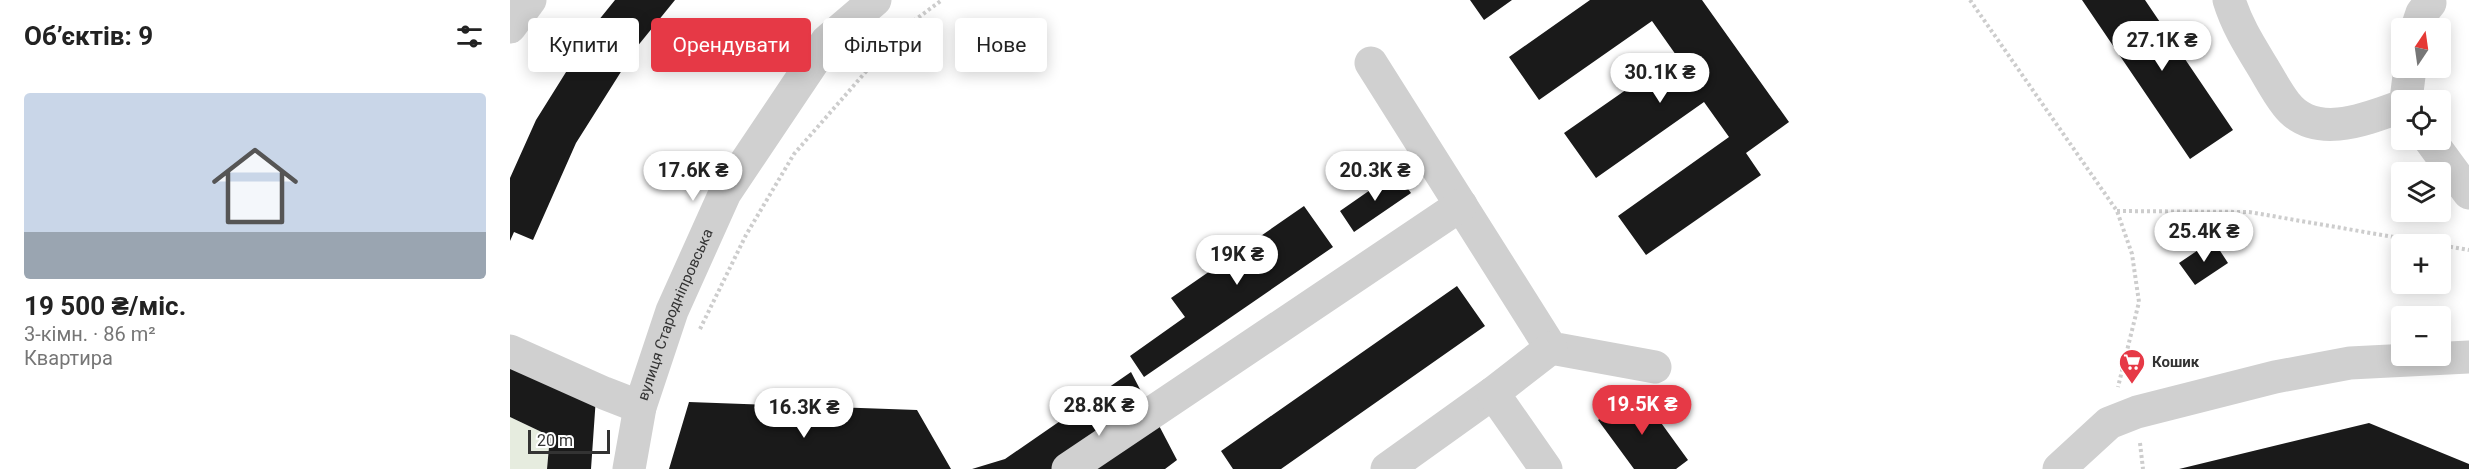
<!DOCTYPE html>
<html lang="uk">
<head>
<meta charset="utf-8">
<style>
	body { margin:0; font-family:Roboto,sans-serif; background:#f6f6f6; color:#222; height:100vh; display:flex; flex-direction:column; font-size:22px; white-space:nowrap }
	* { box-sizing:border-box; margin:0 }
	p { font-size:20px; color:#767676 }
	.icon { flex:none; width:33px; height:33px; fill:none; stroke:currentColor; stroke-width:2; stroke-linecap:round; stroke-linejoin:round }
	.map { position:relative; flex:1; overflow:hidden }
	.side { display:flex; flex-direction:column; background:#fff; width:510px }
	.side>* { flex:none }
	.hud { position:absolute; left:18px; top:18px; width:570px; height:54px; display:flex; gap:12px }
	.needle { width:39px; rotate:13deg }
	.fabs { position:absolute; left:1881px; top:18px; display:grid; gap:12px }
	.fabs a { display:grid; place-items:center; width:60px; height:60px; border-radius:6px; background:#fff; box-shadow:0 3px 15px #0003; font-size:30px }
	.scale { position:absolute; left:18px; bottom:15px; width:82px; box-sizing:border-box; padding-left:6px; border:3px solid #333; border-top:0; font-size:16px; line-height:21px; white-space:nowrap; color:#333; -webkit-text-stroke:4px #fff; paint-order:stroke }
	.price { position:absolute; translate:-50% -51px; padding:0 14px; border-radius:21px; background:#fff; color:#222; font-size:20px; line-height:39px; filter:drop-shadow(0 2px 3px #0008) }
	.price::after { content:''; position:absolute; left:50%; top:36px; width:18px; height:14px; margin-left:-9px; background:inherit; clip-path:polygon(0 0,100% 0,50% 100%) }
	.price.active { background:#e63946; color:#fff }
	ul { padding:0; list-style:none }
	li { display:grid; align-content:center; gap:12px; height:318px; padding:0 24px }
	li span { display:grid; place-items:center; height:186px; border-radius:6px; color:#555 }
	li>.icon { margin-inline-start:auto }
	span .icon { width:108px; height:108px; fill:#fffc; stroke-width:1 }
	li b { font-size:26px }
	h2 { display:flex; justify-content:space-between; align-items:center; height:72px; padding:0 24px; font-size:26px }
	.tag { padding:0 21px; border-radius:6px; background:#fff; box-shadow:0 3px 15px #0003; font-size:21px; line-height:54px }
	.tag.active { background:#e63946; color:#fff }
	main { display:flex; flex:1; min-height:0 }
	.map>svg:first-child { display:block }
	.green { fill:#e6ecdf }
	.building { fill:#1a1a1a }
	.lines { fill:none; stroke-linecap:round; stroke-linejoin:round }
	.path { stroke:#cdcdcd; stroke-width:4; stroke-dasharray:3 3; stroke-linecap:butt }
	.minor { stroke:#d0d0d0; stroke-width:33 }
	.labels { text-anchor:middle; stroke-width:6; stroke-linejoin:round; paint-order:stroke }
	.street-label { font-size:15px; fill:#333; stroke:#fff }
	.poi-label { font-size:15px; font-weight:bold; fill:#333; stroke:#fff; text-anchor:start }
</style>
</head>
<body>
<main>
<section class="side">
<h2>Об’єктів: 9<svg class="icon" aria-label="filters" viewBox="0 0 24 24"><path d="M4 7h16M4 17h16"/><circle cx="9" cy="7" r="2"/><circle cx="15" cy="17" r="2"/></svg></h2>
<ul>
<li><span style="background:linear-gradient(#c9d6e8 75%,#9aa5b1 0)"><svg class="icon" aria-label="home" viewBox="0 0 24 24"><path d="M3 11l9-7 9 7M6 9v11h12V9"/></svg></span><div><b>19 500 ₴/міс.</b><p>3-кімн. · 86 m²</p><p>Квартира</p></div></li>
</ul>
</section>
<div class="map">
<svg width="1959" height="469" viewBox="0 0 1959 469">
	<rect width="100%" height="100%" fill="#fff"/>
	<path class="green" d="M0,417L40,436L37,469H0Z"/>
	<path class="building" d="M105,0H165L126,48L66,143L23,240L4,232L0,241V178L26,120L88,21Z
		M960,0H1002L974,20Z
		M1080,0H1192L1279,122L1236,153L1251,175L1136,255L1108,216L1219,137L1194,102L1086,178L1054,133L1166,55L1142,21L1029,100L999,57Z
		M1572,0H1635L1723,130L1680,159Z
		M886,172L901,193L844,232L830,211Z
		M794,206L823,247L634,377L620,356L675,317L661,298Z
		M1703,240L1718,263L1685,285L1669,263Z
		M947,286L975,326L771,469H723L711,451Z
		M0,358L86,397L81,469H37L40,436L0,417Z
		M621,372L667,460L655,469H462L495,459Z
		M1128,391L1178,460L1166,469H1124L1088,420Z
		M179,402L407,410L441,469H159Z
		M1859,423L1959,464V469H1669Z"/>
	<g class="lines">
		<path class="path" d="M1460,0L1607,211L1622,254L1629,302L1608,387
			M1607,211L1739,212L1959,250
			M190,329L236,235L284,154L394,28L432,0
			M1630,443L1633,469"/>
		<g class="minor">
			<path d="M1719,0C1727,26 1740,46 1754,69C1761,81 1768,94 1776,104C1804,141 1857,119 1892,106"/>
			<path d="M0,27L20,0"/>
			<path d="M1907,28L1912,13L1920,3"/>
			<path d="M861,63L1041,348L1145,367"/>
			<path d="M1896,100L1900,68"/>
			<path d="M1920,140L1959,193"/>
			<path d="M0,351L94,393L130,407"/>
			<path id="s1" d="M119,469L130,407L162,311L215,193L317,41L365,0"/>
			<path d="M558,469L951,205"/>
			<path d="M877,469L983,393"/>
			<path d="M1036,469L983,393L1041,348"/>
			<path d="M1549,469L1599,423L1627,412L1765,377L1840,363L1959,357"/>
		</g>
	</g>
	<defs>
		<g id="supermarket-pin" transform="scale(1.35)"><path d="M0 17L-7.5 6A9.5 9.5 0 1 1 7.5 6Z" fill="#e63946" stroke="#fff"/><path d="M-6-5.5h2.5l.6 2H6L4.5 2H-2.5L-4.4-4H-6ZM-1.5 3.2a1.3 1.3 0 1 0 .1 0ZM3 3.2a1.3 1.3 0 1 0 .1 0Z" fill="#fff"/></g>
	</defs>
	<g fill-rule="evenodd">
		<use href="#supermarket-pin" x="1622" y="362"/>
	</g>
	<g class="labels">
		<g class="street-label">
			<text dy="5" stroke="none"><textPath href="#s1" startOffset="162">вулиця Стародніпровська</textPath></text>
		</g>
		<g class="poi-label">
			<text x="1642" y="367">Кошик</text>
		</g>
	</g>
</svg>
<div class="fabs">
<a><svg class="needle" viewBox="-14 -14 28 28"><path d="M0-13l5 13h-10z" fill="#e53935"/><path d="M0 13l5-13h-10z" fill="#767676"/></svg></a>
<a><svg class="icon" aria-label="locate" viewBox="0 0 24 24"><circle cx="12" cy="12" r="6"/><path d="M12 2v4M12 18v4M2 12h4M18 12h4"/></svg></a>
<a><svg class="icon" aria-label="layers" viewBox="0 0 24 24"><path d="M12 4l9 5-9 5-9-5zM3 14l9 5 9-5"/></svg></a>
<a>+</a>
<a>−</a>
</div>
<div class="scale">20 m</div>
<b class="price" style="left:1652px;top:72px">27.1K ₴</b>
<b class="price" style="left:1150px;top:104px">30.1K ₴</b>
<b class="price" style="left:183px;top:202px">17.6K ₴</b>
<b class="price" style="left:865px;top:202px">20.3K ₴</b>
<b class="price" style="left:1694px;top:263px">25.4K ₴</b>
<b class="price" style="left:727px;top:286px">19K ₴</b>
<b class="price active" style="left:1132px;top:436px">19.5K ₴</b>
<b class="price" style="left:589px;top:437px">28.8K ₴</b>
<b class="price" style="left:294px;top:439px">16.3K ₴</b>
<div class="hud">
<a class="tag">Купити</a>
<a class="tag active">Орендувати</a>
<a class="tag">Фільтри</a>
<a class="tag">Нове</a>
</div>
</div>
</main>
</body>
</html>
